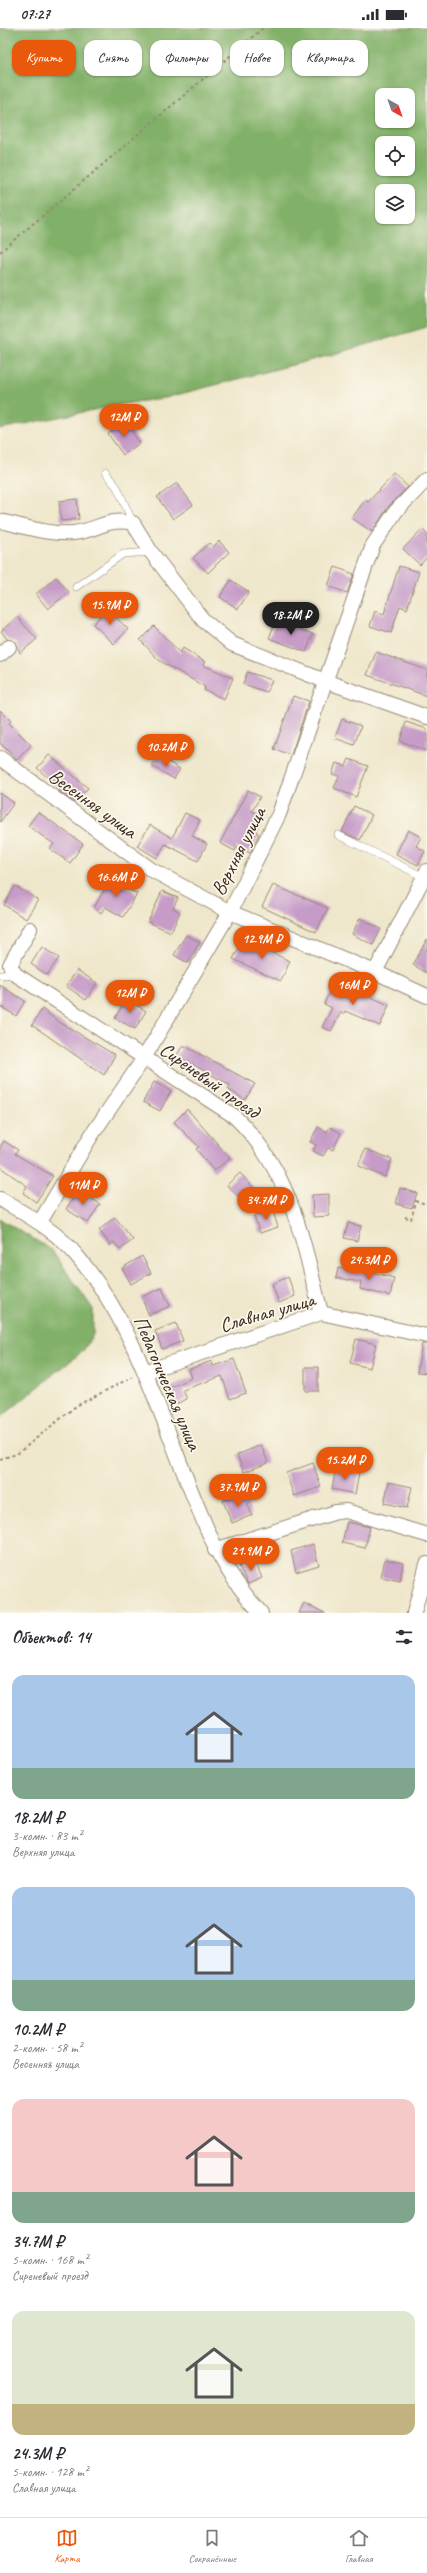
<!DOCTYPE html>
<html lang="ru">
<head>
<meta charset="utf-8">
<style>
	body { margin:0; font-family:Caveat,sans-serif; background:#f2f2f3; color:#2b2b33; height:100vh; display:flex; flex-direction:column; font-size:15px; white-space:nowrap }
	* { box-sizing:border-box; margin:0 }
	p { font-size:13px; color:#7c7c81 }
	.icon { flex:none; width:22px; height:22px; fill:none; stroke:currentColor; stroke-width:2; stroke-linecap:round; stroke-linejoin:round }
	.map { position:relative; height:1585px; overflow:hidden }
	.drawer { display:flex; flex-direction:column; background:#fff; flex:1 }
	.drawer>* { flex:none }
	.hud { position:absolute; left:12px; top:12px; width:403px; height:36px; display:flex; gap:8px }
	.needle { width:26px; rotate:140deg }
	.buttons { position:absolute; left:375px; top:60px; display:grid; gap:8px }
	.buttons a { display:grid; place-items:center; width:40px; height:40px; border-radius:8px; background:#fff; box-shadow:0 1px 3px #0004; font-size:20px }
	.price { position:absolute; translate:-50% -34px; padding:0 9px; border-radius:14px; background:#ea580c; color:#fff; font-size:13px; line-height:26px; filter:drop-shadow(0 1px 2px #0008) }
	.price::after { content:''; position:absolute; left:50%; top:24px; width:12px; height:9px; margin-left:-6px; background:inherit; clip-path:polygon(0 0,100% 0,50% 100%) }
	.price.active { background:#222; color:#fff }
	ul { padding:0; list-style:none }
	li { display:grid; align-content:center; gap:8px; height:212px; padding:0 12px }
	li span { display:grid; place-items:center; height:124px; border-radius:12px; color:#555 }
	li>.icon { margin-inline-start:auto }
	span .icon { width:72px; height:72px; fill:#fffc; stroke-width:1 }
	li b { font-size:17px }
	h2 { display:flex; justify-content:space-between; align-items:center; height:48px; padding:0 12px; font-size:17px }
	.pill { padding:0 14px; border-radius:12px; background:#fff; box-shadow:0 1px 3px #0004; font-size:14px; line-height:36px }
	.pill.active { background:#ea580c; color:#fff }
	.status { display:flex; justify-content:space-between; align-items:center; height:28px; padding:0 20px; background:#fff; direction:ltr }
	.status svg { height:11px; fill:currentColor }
	.menu { display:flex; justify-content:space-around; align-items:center; height:56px; border-top:1px solid #e1e1e2; background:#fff; font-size:11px; color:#7c7c81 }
	.menu a { display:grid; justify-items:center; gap:2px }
	.menu .active { color:#ea580c }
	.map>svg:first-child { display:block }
	.forest { fill:#81b068; stroke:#5e6d43; fill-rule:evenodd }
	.building { fill:#c69bc8 }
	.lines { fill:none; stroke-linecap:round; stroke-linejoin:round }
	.lane-casing { stroke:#958874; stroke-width:8 }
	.street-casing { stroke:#958874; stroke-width:16 }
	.path { stroke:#958874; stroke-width:2; stroke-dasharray:3 3; stroke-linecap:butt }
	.lane { stroke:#fff; stroke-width:7 }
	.street { stroke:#fff; stroke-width:14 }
	.labels { text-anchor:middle; stroke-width:3.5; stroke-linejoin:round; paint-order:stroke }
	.street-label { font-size:20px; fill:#3b2a1e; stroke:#fbf7ec }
</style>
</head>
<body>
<div class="status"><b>07:27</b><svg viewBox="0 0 49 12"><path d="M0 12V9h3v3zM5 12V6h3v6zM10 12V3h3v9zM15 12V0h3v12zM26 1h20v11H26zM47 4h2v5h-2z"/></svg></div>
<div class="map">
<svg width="427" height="1585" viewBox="0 0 427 1585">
	<rect width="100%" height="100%" fill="#fbf7ec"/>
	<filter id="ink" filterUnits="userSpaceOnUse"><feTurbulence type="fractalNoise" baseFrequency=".025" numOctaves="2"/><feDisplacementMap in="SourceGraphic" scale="8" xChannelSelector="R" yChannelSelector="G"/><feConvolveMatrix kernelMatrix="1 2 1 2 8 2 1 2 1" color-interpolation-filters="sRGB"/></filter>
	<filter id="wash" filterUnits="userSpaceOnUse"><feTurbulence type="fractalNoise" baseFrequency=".012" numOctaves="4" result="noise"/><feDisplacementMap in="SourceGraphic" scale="16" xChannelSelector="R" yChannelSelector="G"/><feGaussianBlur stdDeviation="0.9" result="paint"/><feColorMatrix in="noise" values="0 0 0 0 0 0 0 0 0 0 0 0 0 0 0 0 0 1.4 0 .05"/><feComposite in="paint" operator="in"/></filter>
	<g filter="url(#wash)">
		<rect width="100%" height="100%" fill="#efe7cb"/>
		<path class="forest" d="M0,0H427V299L331,327L165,370L123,376L0,401ZM382,67H408V93H382ZM382,115H408V141H382ZM382,163H408V189H382Z
			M0,1191L52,1222L93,1281V1307L83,1323L0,1390Z"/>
		<g id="blocks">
			<path class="building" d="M125,394L140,415L123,427L108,406Z
				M394,446L408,459L389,478L372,504L352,490L365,472L368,474Z
				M177,455L193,477L173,491L157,469Z
				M77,471L79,491L61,493L59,473Z
				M422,501L427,506V529L420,537L403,521Z
				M219,513L229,524L208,545L193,530L209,515L213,519Z
				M399,538L419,544L407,581L400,578L391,605L370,598L375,583L384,586Z
				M335,539L354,546L347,565L328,558Z
				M56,549L69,564L48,581L36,566Z
				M231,552L249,564L238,581L220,569Z
				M107,581L128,601L114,616L93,596Z
				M17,589L37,611L20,625L16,614L7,611L1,603Z
				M276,593L313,606L306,624L269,610Z
				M154,598L180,625L183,620L205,634L203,637L233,650L224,671L204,662L205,659L160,633L140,612Z
				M376,624L427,642V668L367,647Z
				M247,644L272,652L267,664L243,656Z
				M293,668L309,673L291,727L274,721Z
				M0,682L11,693L9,695L31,717L17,732L0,715Z
				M342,691L361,698L354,717L335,710Z
				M406,694L427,701V723L400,713Z
				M49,727L88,760L75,775L57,762L59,760L37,740Z
				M158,728L180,741L174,751L152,738Z
				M349,731L368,738L356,769L334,760L339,748L332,746L336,735L346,738Z
				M248,762L260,769L252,783L263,789L255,804L259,806L250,825L237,819L235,823L220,815Z
				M0,765L14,775L0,794Z
				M354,778L372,787L360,812L342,804Z
				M38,784L83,816L70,835L50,821L54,816L28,798Z
				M185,785L200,792L192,808L207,816L198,833L165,816L157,830L137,818L150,797L172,810Z
				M408,802L421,809L416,818L425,823L418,837L396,826Z
				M111,850L137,866L123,889L105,879L101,885L94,880Z
				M273,857L328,880L316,904L262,879Z
				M15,858L38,872L26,891L4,877Z
				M162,863L178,870L173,880L180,884L171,904L148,894Z
				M360,890L381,901L373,917L352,906Z
				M186,907L200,914L188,935L174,927Z
				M427,911V945L413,937Z
				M243,912L290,933L281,953L233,931Z
				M42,919L59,930L47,947L31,936Z
				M77,942L97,955L86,972L66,958Z
				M335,953L389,977L380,998L345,983L344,986L341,984L331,1003L322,999L332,980L324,976Z
				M0,957L25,973L16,988L0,978Z
				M126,971L146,983L135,1001L115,990Z
				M42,981L59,994L115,1027L104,1047L32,997Z
				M183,1017L255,1056L245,1072L228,1061L230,1057L192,1036L189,1041L174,1032Z
				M154,1054L171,1063L160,1083L143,1074Z
				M187,1081L230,1130L214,1143L196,1121L199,1119L174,1094Z
				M318,1099L327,1104L330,1099L341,1105L333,1122L328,1120L323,1128L313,1123L316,1117L310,1114Z
				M4,1113L18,1122L15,1126L53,1148L36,1174L23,1165L27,1158L0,1139V1119Z
				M365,1121L392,1131L385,1149L358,1138Z
				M240,1145L255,1161L242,1173L227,1157Z
				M400,1160L417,1165L412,1180L396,1176Z
				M78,1162L100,1176L88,1195L66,1181Z
				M329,1166V1188L313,1189L312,1167Z
				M272,1181L278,1199L260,1205L254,1188Z
				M115,1189L133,1212L120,1222L114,1214L110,1217L99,1202Z
				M348,1195L361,1198L357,1213L344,1210Z
				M142,1228L151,1245L131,1256L122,1240Z
				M338,1240L364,1245V1242L394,1250L390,1268L360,1261L361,1254L336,1250Z
				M288,1249L295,1268L279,1275L272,1256Z
				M162,1260L170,1278L149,1287L141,1269Z
				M176,1295L183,1313L162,1321L155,1303Z
				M356,1311L376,1316L370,1340L350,1335Z
				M422,1316H427V1345L417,1344Z
				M234,1331L246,1365L230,1371L222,1348L183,1362L187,1371L171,1378L164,1362L192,1350L189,1341L212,1333L213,1338Z
				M305,1339H318V1363H305Z
				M261,1417L268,1435L244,1444L237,1427Z
				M313,1435L321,1459L294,1468L286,1445Z
				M336,1439L359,1445L355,1466L332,1461Z
				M389,1454L412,1459L407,1480L384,1475Z
				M243,1465L252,1487L232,1495L223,1473Z
				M347,1494L370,1499L365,1520L342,1515Z
				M313,1516L319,1537L296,1544L291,1523Z
				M254,1531L262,1550L248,1556L239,1538Z
				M385,1531L403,1535L400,1553L381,1549Z
				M304,1575L325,1585H299Z"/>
		</g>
	</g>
	<g filter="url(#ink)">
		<use href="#blocks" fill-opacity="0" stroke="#958874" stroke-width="1"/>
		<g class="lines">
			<g class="lane-casing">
				<path id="lane" d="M105,445L117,459L133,495
					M76,559L123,526L151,524
					M338,807L424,849
					M0,947L15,946"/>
			</g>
			<g class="street-casing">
				<path id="street" d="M0,493C23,498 50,507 73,505C97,503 107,489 133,495L151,524L203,592L232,616L325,653L427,689
					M0,627L9,619
					M0,730L150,841L230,884L375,944L427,968
					M30,901L10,937L15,946L234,1088C291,1142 303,1213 321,1285
					M375,944L427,843
					M0,1171C27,1187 57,1203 77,1228C132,1292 157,1378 188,1455C209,1507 222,1543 261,1585
					M40,1194L91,1108L144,1030L230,884L279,786L373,517L396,483L427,451
					M144,1344L321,1285L427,1308
					M215,1522L336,1484L346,1483L427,1507
					M414,1585L427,1536"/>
			</g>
			<path class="path" d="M0,224L263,0
				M415,1173L427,1176
				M405,1189L411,1191L416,1174
				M0,1431L17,1426L76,1378L132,1349"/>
			<use href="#lane" class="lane"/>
			<use href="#street" class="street"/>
		</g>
	</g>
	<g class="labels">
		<g class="street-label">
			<text transform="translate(93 775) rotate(36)" y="7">Весенняя улица</text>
			<text transform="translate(238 823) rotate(-63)" y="7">Верхняя улица</text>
			<text transform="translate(210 1052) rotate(35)" y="7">Сиреневый проезд</text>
			<text transform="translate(267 1284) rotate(-16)" y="7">Славная улица</text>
			<text transform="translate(168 1355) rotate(67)" y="7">Педагогическая улица</text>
		</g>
	</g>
</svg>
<div class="buttons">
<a><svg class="needle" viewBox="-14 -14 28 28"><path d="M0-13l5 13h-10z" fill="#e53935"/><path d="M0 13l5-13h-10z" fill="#7c7c81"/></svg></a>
<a><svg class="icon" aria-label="locate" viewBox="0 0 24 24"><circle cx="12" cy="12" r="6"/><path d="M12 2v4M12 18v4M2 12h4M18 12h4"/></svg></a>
<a><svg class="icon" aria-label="layers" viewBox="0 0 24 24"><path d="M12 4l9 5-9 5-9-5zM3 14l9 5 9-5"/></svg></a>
</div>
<b class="price" style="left:124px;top:410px">12M ₽</b>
<b class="price" style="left:110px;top:598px">15.9M ₽</b>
<b class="price active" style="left:291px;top:608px">18.2M ₽</b>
<b class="price" style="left:166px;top:740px">10.2M ₽</b>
<b class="price" style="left:116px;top:870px">16.6M ₽</b>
<b class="price" style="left:262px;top:932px">12.9M ₽</b>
<b class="price" style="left:353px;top:978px">16M ₽</b>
<b class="price" style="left:130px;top:986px">12M ₽</b>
<b class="price" style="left:83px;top:1178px">11M ₽</b>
<b class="price" style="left:266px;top:1193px">34.7M ₽</b>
<b class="price" style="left:369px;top:1253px">24.3M ₽</b>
<b class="price" style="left:345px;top:1453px">15.2M ₽</b>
<b class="price" style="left:238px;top:1480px">37.9M ₽</b>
<b class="price" style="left:251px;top:1544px">21.9M ₽</b>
<div class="hud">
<a class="pill active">Купить</a>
<a class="pill">Снять</a>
<a class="pill">Фильтры</a>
<a class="pill">Новое</a>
<a class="pill">Квартира</a>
</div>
</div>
<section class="drawer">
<h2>Объектов: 14<svg class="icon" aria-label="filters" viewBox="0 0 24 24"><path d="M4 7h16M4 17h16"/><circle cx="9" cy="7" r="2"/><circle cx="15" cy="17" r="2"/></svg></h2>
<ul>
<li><span style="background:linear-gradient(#a9c7e8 75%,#7fa58c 0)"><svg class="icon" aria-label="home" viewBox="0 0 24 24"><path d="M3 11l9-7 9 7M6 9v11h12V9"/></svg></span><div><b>18.2M ₽</b><p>3-комн. · 83 m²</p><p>Верхняя улица</p></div></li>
<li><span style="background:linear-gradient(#a9c7e8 75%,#7fa58c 0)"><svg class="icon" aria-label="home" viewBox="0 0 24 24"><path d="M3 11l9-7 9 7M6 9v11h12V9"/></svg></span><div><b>10.2M ₽</b><p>2-комн. · 58 m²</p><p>Весенняя улица</p></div></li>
<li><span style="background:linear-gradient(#f6c9c9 75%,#7fa58c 0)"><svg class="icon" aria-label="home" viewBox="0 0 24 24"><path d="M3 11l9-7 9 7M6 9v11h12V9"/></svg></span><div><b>34.7M ₽</b><p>5-комн. · 168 m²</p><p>Сиреневый проезд</p></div></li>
<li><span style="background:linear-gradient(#dfe7d0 75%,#c2b280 0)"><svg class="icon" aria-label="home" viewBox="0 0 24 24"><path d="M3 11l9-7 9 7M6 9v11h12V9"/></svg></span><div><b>24.3M ₽</b><p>5-комн. · 128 m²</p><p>Славная улица</p></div></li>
</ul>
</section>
<nav class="menu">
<a class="active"><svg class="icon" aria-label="map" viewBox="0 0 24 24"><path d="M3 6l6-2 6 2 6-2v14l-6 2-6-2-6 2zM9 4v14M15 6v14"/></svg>Карта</a>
<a><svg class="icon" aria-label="saved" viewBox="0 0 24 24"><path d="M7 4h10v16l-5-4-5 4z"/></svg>Сохранённые</a>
<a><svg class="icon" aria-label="home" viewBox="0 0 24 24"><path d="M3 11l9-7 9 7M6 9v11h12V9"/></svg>Главная</a>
</nav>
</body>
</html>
